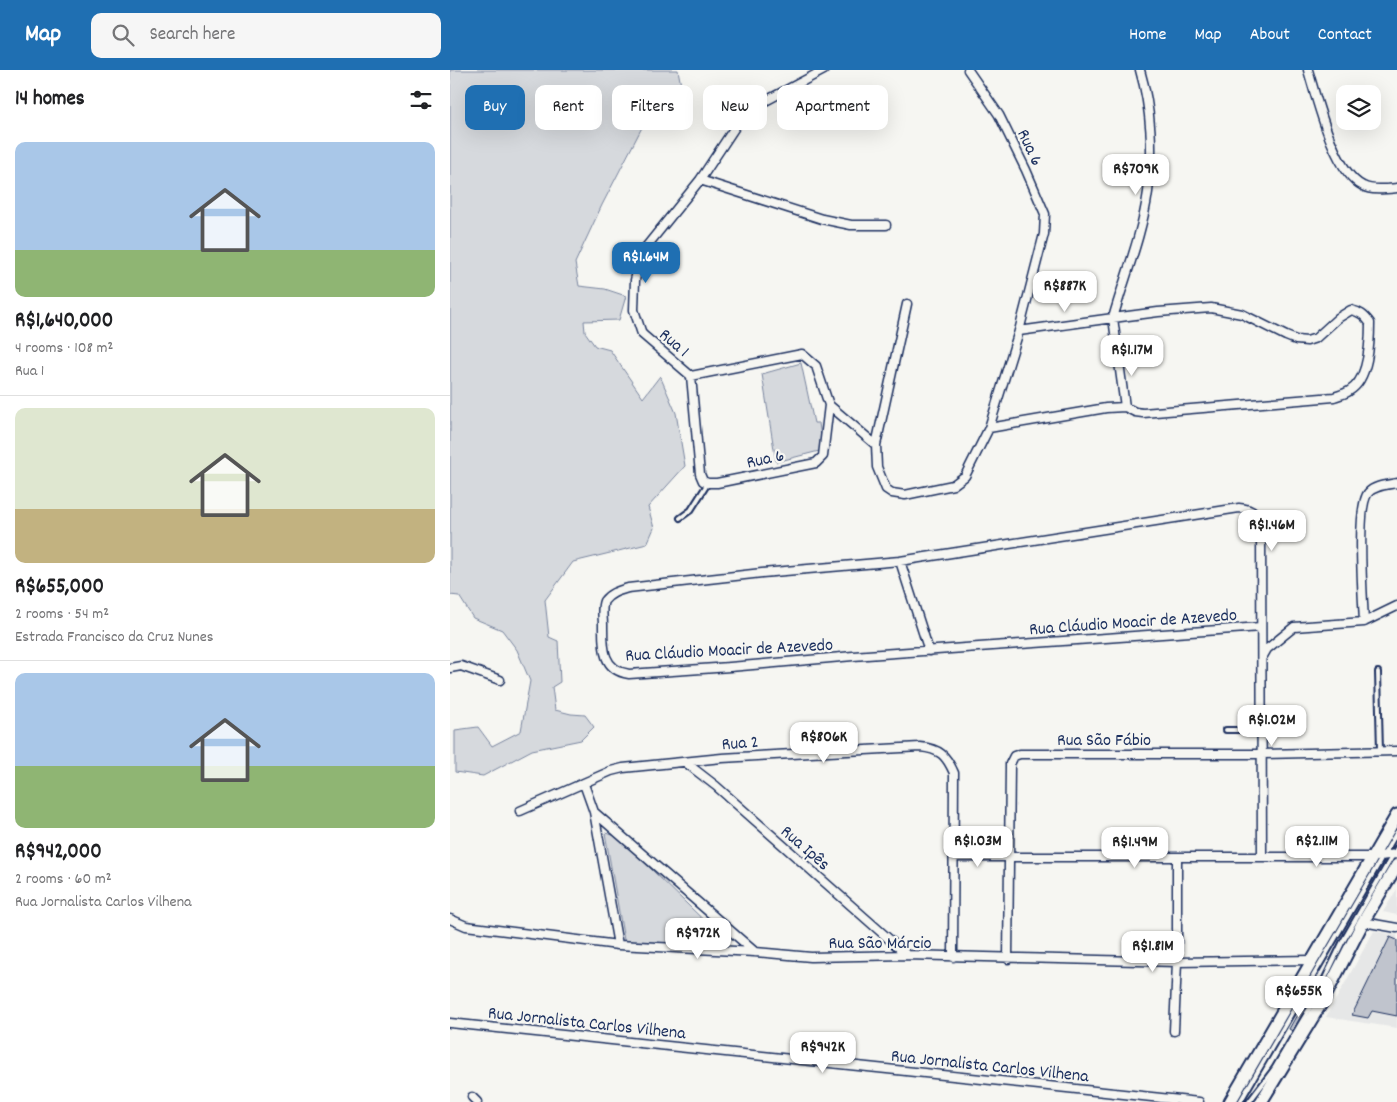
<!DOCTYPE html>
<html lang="en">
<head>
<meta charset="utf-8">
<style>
	body { margin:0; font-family:Dekko,sans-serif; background:#f6f6f6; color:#202124; height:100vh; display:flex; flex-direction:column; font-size:19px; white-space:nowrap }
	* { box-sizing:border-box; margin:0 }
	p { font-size:16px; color:#757577 }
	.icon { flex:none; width:28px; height:28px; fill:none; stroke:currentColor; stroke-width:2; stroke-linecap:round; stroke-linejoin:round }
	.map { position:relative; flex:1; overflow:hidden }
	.panel { display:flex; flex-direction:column; background:#fff; width:450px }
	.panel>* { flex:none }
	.hud { position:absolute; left:15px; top:15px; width:475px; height:45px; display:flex; gap:10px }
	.tools { position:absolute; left:886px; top:15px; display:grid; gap:10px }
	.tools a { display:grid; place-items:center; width:45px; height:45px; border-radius:10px; background:#fff; box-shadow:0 5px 20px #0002; font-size:25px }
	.price { position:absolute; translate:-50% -42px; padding:0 11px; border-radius:10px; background:#fff; color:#222; font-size:16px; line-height:32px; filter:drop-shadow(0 1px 2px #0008) }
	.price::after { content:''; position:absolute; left:50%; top:30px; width:15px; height:11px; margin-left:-8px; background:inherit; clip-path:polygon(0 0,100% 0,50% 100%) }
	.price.on { background:#1f6fb2; color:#fff }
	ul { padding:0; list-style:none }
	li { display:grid; align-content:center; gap:10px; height:265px; padding:0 15px }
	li+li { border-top:1px solid #e0e0e0 }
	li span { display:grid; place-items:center; height:155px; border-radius:10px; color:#555 }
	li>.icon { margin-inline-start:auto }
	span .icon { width:90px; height:90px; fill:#fffc; stroke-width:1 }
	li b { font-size:21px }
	h2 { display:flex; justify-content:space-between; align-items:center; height:60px; padding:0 15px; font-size:21px }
	.chip { padding:0 18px; border-radius:10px; background:#fff; box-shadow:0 5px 20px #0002; font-size:18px; line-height:45px }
	.chip.on { background:#1f6fb2; color:#fff }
	header { display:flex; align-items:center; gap:30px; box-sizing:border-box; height:70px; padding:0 25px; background:#1f6fb2; color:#fff }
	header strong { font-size:24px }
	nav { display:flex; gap:28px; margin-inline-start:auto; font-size:18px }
	.search { width:350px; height:45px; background:#f6f6f6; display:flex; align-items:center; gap:12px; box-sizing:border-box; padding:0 18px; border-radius:10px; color:#757577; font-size:19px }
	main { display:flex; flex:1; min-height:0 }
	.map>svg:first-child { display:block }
	.built { fill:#e6e7e7 }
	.green { fill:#d6d9dd; stroke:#78849e }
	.building { fill:#c0c4cd; stroke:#1b2f5e }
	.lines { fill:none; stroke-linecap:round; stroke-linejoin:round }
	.lane-casing { stroke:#1b2f5e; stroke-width:8 }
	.street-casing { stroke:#1b2f5e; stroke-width:11 }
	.secondary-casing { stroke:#1b2f5e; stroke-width:15 }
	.lane { stroke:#f6f6f2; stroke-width:4 }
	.street { stroke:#f6f6f2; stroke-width:8 }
	.secondary { stroke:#f6f6f2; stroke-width:11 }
	.labels { text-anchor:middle; stroke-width:4.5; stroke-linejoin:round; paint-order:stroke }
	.street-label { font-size:18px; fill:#1b2f5e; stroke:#f6f6f2 }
</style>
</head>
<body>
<header>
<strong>Map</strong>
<div class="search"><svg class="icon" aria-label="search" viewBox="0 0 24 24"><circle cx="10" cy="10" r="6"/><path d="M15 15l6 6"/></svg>Search here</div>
<nav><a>Home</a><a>Map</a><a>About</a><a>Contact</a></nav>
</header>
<main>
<section class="panel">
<h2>14 homes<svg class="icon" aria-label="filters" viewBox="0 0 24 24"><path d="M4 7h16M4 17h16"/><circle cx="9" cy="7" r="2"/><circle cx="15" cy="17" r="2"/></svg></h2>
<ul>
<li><span style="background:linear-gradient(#a9c7e8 70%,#8fb573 0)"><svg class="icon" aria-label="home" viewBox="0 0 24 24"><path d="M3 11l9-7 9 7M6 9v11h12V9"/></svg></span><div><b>R$1,640,000</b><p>4 rooms · 108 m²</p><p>Rua 1</p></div></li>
<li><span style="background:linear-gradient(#dfe7d0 65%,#c2b280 0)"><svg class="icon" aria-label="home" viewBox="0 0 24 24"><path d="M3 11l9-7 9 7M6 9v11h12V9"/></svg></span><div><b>R$655,000</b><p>2 rooms · 54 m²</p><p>Estrada Francisco da Cruz Nunes</p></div></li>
<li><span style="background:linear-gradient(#a9c7e8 60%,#8fb573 0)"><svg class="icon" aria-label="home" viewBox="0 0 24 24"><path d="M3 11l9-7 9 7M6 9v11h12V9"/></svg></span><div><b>R$942,000</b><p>2 rooms · 60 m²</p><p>Rua Jornalista Carlos Vilhena</p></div></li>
</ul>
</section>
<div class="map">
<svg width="947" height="1032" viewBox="0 0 947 1032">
	<rect width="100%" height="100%" fill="#f6f6f2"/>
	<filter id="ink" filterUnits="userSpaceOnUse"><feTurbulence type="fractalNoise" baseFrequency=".02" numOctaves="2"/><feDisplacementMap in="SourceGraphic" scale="10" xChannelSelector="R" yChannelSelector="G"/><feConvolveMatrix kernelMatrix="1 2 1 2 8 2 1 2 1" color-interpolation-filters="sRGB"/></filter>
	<g filter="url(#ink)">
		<path class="built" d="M947,819V845L933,842Z
			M924,861L947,865V958L876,947Z"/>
		<path class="green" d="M0,0H228L233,26L223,39L203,36L152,135L125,193L129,216L155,219L176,226L169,250L134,251L135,262L145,276L160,280L193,328L210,306L226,343L235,396L198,437L204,458L197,474L123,492L95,530L99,567L108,571L110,612L102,617L105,640L121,644L135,645L144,657L131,670L82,680L33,706L5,702V660L28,657L42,676L71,661L80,611L67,580L52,560L23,548L9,526L0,525Z
			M351,293L364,353H369L373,380L326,392L312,304Z
			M155,763L167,766L272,868L263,874L185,872L174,870Z"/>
		<path class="building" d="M940,867L947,870V946L922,941L918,948L902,945Z
			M853,934L858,937L844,962L839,959Z"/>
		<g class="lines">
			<g class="lane-casing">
				<path id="lane" d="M230,448L241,440L258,413
					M928,602L930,681
					M776,660H811
					M790,1032L947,762
					M799,1032L824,999L864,931L892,873L947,778"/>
			</g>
			<g class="street-casing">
				<path id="street" d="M374,0L308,35L287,54L250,110L192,182L185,210L184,240L192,264L241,306L352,284L366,296L379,335
					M858,0C867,30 884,102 913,116C921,121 937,119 947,118
					M250,110L372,149L401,155H436
					M761,238L792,244L836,266L846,270L857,271L866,268L888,248L901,240C910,242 914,245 920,253C920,272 919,310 899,321C895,324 889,325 884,327L693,343L685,342L675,337L663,248L708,242Z
					M569,261L663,248C675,206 692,165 698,122C704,82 701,38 690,0
					M241,306L250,404L253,411L258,413H267L366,393L373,386L379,335L426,375L427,397L436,419L442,423L455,425L503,415L515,406L539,358L569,261L594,164L595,144L576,100L549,45L518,0
					M539,358L656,338L675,337
					M426,375L457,234
					M450,491L479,581
					M914,552C913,529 906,437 918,423C925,415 938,415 947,413
					M811,557L403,586L280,597L179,604C152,600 153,577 153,555C153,548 151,538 154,531C160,523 168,521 178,518L312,503L450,491L789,438C804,439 806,444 811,458L812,787
					M813,586L817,579L844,557L914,552L947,536
					M0,598L11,596L50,610
					M235,692L266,716L457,885
					M134,714L144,742L168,875
					M70,741L161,701L173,698L272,688L470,677C490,679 496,685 504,703L503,887
					M144,742L305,882
					M504,787H921L947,784
					M0,849L16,856L168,875L305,882L361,887L457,885L727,892L862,890
					M913,852L947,858
					M558,889L560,694L564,686L570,684H811L947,681
					M0,953L749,1032
					M724,961L727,892V788
					M22,1027L27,1032"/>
			</g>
			<g class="secondary-casing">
				<path id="secondary" d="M780,1032L947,745
					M811,1032L872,932L913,852L947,795"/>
			</g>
			<use href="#lane" class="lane"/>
			<use href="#street" class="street"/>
			<use href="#secondary" class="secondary"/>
		</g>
	</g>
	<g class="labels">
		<g class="street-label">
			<text transform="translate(581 77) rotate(65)" y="6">Rua 6</text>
			<text transform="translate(225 272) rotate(41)" y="6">Rua 1</text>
			<text transform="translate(315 388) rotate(-12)" y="6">Rua 6</text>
			<text transform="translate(683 551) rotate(-4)" y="6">Rua Cláudio Moacir de Azevedo</text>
			<text transform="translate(279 579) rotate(-3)" y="6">Rua Cláudio Moacir de Azevedo</text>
			<text x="654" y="675">Rua São Fábio</text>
			<text transform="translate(290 672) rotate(-4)" y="6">Rua 2</text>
			<text transform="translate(356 777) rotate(41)" y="6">Rua Ipês</text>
			<text x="430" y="878">Rua São Márcio</text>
			<text transform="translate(137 952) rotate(6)" y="6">Rua Jornalista Carlos Vilhena</text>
			<text transform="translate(540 995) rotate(6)" y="6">Rua Jornalista Carlos Vilhena</text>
		</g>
	</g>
</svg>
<div class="tools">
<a><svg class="icon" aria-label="layers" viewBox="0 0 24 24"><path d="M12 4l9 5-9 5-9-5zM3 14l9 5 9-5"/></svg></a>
</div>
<b class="price" style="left:686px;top:126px">R$709K</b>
<b class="price on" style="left:196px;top:214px">R$1.64M</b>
<b class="price" style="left:615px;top:243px">R$887K</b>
<b class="price" style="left:682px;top:307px">R$1.17M</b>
<b class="price" style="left:822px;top:482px">R$1.46M</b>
<b class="price" style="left:822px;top:677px">R$1.02M</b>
<b class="price" style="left:374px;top:694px">R$806K</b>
<b class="price" style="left:528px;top:798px">R$1.03M</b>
<b class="price" style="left:867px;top:798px">R$2.11M</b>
<b class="price" style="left:685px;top:799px">R$1.49M</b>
<b class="price" style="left:248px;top:890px">R$972K</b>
<b class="price" style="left:703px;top:903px">R$1.81M</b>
<b class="price" style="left:849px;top:948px">R$655K</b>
<b class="price" style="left:373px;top:1004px">R$942K</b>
<div class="hud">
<a class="chip on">Buy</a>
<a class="chip">Rent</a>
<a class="chip">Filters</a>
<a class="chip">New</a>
<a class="chip">Apartment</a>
</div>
</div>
</main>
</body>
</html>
